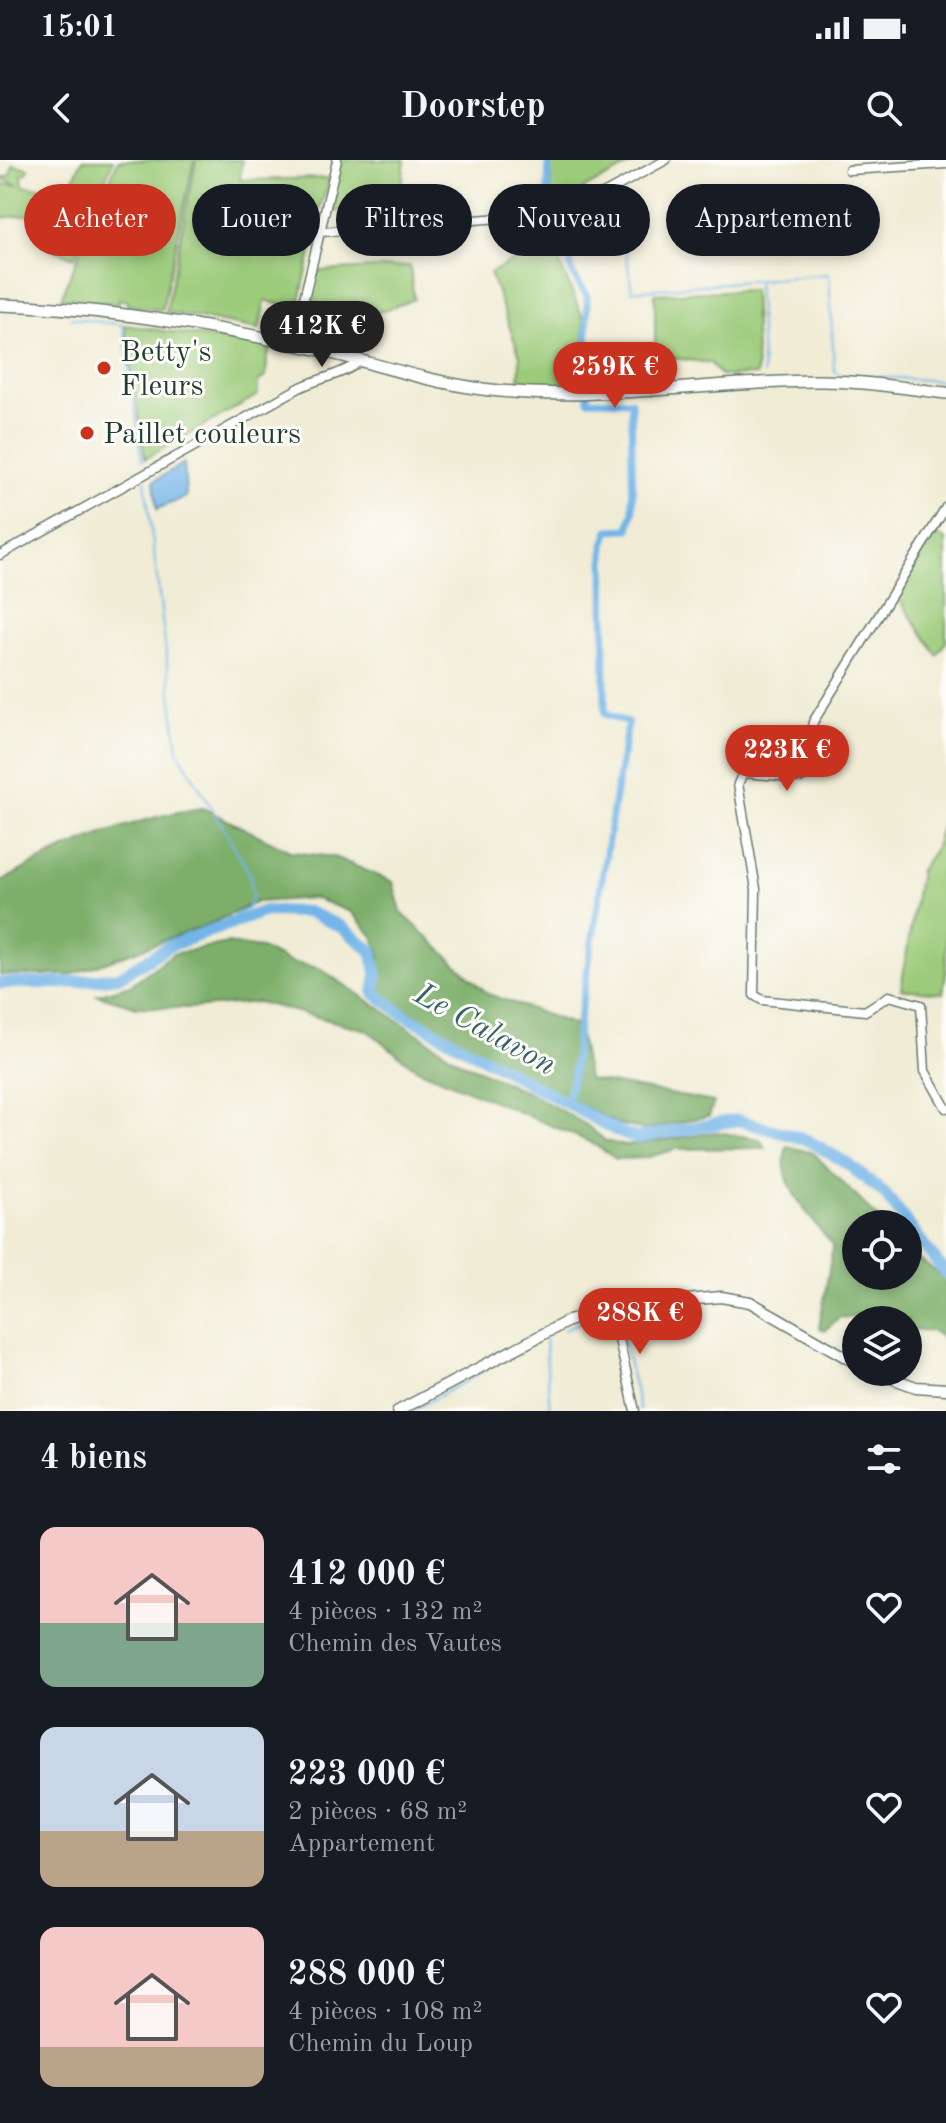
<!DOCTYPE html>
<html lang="fr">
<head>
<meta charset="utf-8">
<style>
	body { margin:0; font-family:"Old Standard TT",serif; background:#242831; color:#f1f3f6; height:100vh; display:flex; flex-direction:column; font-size:30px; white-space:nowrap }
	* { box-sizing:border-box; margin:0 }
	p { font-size:26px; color:#9ea1a6 }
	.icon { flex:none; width:44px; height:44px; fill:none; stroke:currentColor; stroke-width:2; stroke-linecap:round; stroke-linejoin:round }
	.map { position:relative; height:1251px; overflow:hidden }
	.side { display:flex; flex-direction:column; background:#171b24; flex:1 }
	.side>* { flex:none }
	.hud { position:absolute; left:24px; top:24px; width:898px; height:72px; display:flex; gap:16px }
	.fabs { position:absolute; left:842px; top:1050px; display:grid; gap:16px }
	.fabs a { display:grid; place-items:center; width:80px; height:80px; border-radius:50%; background:#171b24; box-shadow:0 4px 12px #0003; font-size:40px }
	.price { position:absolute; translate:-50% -68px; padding:0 18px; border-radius:28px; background:#c8321e; color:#fff; font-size:26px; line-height:52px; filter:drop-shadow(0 2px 4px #0008) }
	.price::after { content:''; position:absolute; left:50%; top:48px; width:24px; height:18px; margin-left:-12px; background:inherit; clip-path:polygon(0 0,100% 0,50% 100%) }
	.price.on { background:#222; color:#fff }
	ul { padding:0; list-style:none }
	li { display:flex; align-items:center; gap:24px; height:200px; padding:0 40px }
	li span { display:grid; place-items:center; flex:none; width:224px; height:160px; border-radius:16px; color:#555 }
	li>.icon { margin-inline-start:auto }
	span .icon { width:96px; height:96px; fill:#fffc; stroke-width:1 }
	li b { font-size:34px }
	h2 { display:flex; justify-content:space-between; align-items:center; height:96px; padding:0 40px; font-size:34px }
	.pill { padding:0 28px; border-radius:36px; background:#171b24; box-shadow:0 4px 12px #0003; font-size:28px; line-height:72px }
	.pill.on { background:#c8321e; color:#fff }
	.status { display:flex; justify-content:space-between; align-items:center; height:56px; padding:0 40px; background:#171b24; direction:ltr }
	.status svg { height:22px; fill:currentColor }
	header { display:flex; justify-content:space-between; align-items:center; height:104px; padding:0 40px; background:#171b24; font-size:36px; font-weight:700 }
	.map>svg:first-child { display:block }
	.green { fill:#9ccb7a; stroke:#5e8457; stroke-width:2 }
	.forest { fill:#7daf6a; stroke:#4e764f; stroke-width:2 }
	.water { fill:#73b5e8; stroke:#49798e; stroke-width:2 }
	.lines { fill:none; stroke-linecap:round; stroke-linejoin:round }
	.stream { stroke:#73b5e8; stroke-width:2 }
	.canal { stroke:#73b5e8; stroke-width:7 }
	.river { stroke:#73b5e8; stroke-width:12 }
	.minor-casing { stroke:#687a6c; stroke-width:11 }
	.tertiary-casing { stroke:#687a6c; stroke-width:13 }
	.secondary-casing { stroke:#687a6c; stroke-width:14 }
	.minor { stroke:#fff; stroke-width:8 }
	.tertiary { stroke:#fff; stroke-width:10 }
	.secondary { stroke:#fff; stroke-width:11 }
	.poi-dot { fill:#c8321e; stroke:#fdfcf7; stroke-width:3 }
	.labels { text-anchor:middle; stroke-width:6; stroke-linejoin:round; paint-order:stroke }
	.poi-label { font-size:30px; fill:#1f3d34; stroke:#fdfcf7; text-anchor:start }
	.water-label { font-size:32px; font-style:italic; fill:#38616a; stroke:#fdfcf7 }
</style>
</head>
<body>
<div class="status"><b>15:01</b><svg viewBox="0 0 49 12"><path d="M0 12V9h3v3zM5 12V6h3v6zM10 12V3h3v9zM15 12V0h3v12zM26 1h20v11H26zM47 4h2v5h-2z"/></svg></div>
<header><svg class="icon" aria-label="back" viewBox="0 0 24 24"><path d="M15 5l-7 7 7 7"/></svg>Doorstep<svg class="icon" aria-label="search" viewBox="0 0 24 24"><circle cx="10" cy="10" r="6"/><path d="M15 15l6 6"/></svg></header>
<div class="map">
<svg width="946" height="1251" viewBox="0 0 946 1251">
	<rect width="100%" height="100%" fill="#fdfcf7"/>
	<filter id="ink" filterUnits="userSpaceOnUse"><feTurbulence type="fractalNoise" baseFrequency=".0125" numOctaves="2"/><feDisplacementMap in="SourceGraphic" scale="16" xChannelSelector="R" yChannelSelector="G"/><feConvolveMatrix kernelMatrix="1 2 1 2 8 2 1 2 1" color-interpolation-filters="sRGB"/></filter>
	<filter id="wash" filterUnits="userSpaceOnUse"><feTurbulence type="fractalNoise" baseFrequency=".006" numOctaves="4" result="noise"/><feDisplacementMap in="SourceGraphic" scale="32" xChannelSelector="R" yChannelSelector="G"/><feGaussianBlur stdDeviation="1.8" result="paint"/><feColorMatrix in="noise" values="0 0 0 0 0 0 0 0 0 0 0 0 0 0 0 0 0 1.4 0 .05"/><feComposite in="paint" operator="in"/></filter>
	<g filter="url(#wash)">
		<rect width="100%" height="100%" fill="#f0ecd5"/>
		<path class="green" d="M82,0H113L74,98L43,85Z
			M118,0H194L162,150L127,145V141L119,139L118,144L61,138Z
			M196,0H242L240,20L330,18L312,73L313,85L298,148L265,141L259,169L166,152Z
			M339,0H405L400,39H375L374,51H328Z
			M551,0H640L583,29V38L550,48Z
			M13,5L28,8L27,13L22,14L23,26L57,29L60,34L54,52L0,58V24L19,25L0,18L10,16Z
			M550,81L584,160V227L519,226L520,196L490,113Z
			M410,106L414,139C390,149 368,154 345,166L321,159L322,145L307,138L312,117L320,111Z
			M753,130L757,215L721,216L710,203L667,197L655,191V134Z
			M125,165L272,187L267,198L266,217L258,221V235L145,299Z
			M935,375L946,379V482L937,495L897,436Z
			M946,651V813L943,833L901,829L920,710L934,690Z"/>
		<path class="forest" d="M203,648L292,692L334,697L393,722L401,752L488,834L578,866L588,919L714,942L709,956L645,970L618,964L508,908L377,833L380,795L373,776L351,752L314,738L257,742L212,763L70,815H0V723C54,689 140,656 203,648Z
			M227,783L261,788L289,802L319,808L459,901L529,933L585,964L606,981L625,986L717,972L759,979L766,988L677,989L645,998L616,999L590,982L415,908L367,870L258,842L191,848L137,847L97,835L130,825L173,794Z
			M787,986L813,993L884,1064H856V1116H908V1092L946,1119V1180L932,1171L908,1169V1160L840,1157L825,1170L819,1168L833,1086C812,1058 774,1022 787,986Z"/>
		<path class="water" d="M184,303L186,337L157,349L154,321Z"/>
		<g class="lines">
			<path class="stream" d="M555,77L618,43L632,131L829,114L834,211L841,215L946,221
				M757,121L763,214
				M71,158L123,165L142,300
				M145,319L178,591L248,710L253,735L248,748L234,756L233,763
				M620,1164L621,1151
				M564,1169L584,1161
				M621,1170L640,1251
				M545,1178L550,1251
				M924,1233L946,1234
				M412,1251L484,1211"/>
			<path class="canal" d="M547,50L549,0
				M547,55L555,77L568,88L572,113L587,136L588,240L631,241L633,351L629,369L609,370L604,385L605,554L628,563C610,660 597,756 580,854C574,885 577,914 565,944"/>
			<path class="river" d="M0,823H65L119,817L169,786L265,751L308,752L340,766L372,791L377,816L374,833L403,854L621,973L636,978L738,960L807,980L848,1004L885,1034L946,1114"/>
		</g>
	</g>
	<g filter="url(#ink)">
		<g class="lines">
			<g class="minor-casing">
				<path id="minor" d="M849,10L946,4
					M320,72L337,0
					M293,184L320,72L538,55L603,34L666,0
					M946,347L813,562L809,585L811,610L802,618L743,613L738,624L756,729L754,835L762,840L865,851L889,836L921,845L925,911L946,948
					M0,395C100,340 199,283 299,228C314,220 351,212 359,201
					M612,1148L635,1251"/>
			</g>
			<g class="tertiary-casing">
				<path id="tertiary" d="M874,1212L916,1227L946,1229
					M398,1251L568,1161L612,1148L662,1142L721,1137L750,1142L856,1203"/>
			</g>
			<g class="secondary-casing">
				<path id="secondary" d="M0,145C105,148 209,165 311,188C368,201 423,221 482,229C593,243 703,222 814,221C858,220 902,228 946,233"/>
			</g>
			<use href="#minor" class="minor"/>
			<use href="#tertiary" class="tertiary"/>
			<use href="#secondary" class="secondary"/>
		</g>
	</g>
	<g class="poi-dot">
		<circle cx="104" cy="208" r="8"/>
		<circle cx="87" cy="273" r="8"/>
	</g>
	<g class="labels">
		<g class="poi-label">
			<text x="120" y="201">Betty's<tspan x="120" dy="34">Fleurs</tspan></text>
			<text x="103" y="283">Paillet couleurs</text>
		</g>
		<g class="water-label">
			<text transform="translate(486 868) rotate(29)" y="11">Le Calavon</text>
		</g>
	</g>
</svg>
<div class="fabs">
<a><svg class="icon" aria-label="locate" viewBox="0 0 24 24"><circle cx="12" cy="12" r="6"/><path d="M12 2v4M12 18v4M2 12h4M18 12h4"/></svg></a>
<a><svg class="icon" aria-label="layers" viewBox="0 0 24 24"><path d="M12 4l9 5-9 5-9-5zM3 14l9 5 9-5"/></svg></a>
</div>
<b class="price on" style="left:322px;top:209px">412K €</b>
<b class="price" style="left:615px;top:250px">259K €</b>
<b class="price" style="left:787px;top:633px">223K €</b>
<b class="price" style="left:640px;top:1196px">288K €</b>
<div class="hud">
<a class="pill on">Acheter</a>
<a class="pill">Louer</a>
<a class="pill">Filtres</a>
<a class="pill">Nouveau</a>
<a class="pill">Appartement</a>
</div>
</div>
<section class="side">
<h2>4 biens<svg class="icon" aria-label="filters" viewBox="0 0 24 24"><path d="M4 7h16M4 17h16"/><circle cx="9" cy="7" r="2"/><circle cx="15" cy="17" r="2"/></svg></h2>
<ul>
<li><span style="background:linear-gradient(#f6c9c9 60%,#7fa58c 0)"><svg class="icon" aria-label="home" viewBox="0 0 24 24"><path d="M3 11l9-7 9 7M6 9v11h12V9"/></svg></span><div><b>412 000 €</b><p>4 pièces · 132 m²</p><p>Chemin des Vautes</p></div><svg class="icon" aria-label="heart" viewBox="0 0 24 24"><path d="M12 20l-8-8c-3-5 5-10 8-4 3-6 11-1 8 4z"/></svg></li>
<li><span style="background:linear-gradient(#c9d6e8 65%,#b9a48a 0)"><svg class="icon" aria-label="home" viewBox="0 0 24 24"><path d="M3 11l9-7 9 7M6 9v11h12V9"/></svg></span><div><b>223 000 €</b><p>2 pièces · 68 m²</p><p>Appartement</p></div><svg class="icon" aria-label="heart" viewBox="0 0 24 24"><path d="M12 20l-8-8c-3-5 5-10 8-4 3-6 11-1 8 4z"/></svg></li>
<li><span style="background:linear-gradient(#f6c9c9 75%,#b9a48a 0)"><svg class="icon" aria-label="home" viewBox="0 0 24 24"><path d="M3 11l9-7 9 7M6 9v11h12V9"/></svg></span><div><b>288 000 €</b><p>4 pièces · 108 m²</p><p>Chemin du Loup</p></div><svg class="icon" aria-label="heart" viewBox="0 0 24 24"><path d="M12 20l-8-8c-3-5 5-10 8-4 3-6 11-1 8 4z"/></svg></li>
</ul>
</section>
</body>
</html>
